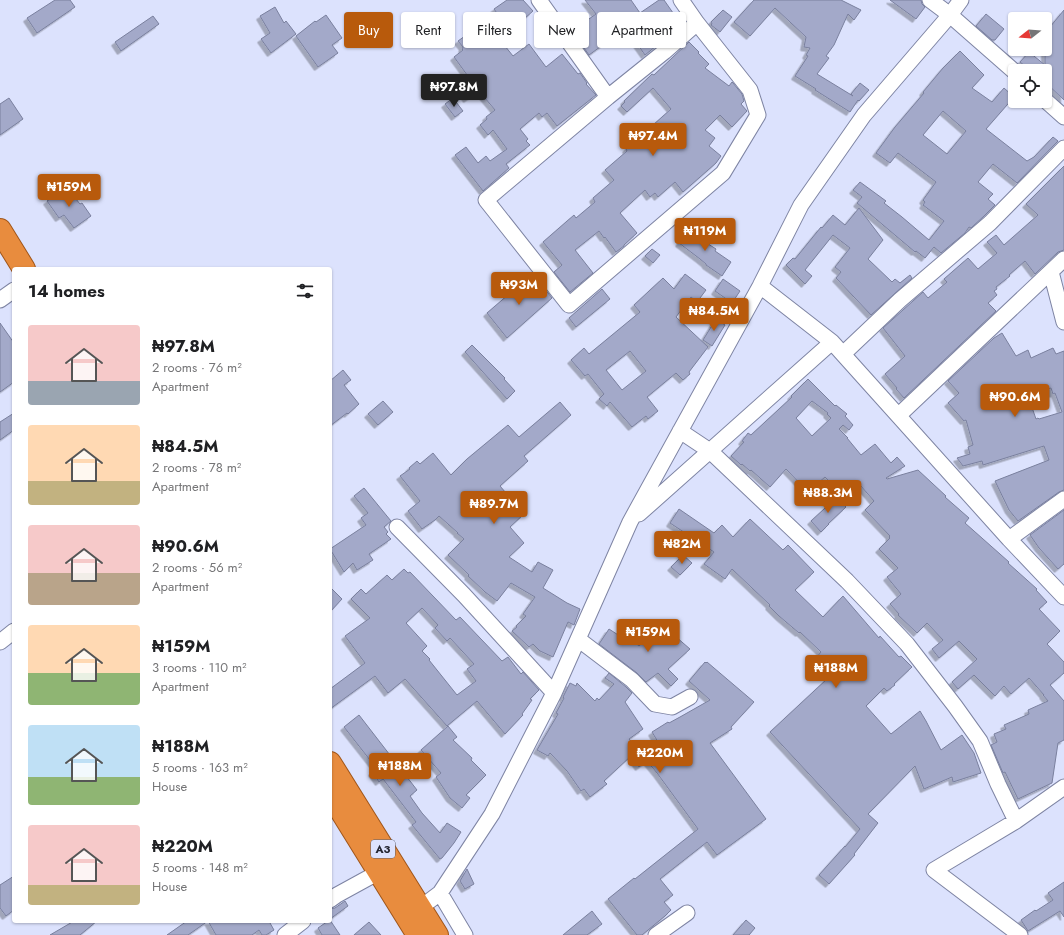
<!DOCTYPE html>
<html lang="en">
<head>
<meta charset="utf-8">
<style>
	body { margin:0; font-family:Jost,sans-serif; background:#f2f2f2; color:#202124; height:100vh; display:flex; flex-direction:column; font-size:15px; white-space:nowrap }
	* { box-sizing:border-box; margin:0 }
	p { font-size:13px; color:#757577 }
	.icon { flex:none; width:22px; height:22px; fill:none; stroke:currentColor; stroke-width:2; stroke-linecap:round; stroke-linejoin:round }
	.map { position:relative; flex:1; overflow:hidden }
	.details { position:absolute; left:12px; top:267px; width:320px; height:656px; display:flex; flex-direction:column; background:#fff; border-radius:4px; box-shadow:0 1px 3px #0004 }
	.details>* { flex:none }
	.guide { position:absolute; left:344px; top:12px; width:380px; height:36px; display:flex; gap:8px }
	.needle { width:26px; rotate:253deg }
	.controls { position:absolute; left:1008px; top:12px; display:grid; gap:8px }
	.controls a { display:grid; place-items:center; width:44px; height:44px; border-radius:4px; background:#fff; box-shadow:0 1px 3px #0004; font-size:20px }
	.price { position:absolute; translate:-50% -34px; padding:0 9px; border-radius:4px; background:#b85a0c; color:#fff; font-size:13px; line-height:26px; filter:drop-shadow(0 1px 2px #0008) }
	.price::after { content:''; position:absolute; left:50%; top:24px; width:12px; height:9px; margin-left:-6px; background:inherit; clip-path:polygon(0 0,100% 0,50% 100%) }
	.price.on { background:#222; color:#fff }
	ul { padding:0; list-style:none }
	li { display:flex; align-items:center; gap:12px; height:100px; padding:0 16px }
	li span { display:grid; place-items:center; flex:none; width:112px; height:80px; border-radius:4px; color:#555 }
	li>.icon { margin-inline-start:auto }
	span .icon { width:48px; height:48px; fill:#fffc; stroke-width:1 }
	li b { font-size:17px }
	h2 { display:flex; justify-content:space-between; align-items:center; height:48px; padding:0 16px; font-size:17px }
	.tag { padding:0 14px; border-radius:4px; background:#fff; box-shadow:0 1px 3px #0004; font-size:14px; line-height:36px }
	.tag.on { background:#b85a0c; color:#fff }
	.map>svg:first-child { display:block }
	.building { fill:#a3a9c9; stroke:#7a809e; fill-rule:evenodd; filter:url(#shadow) }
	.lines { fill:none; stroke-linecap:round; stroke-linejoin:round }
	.minor-casing { stroke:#7e84a3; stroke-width:17 }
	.trunk-casing { stroke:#a0561a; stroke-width:24 }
	.minor { stroke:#fff; stroke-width:15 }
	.trunk { stroke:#e88c3e; stroke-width:22 }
	.labels { text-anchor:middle; stroke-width:4; stroke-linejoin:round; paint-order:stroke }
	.shield { fill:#dce2fd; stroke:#5a5e6e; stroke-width:1 }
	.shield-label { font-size:11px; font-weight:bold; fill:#232531 }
</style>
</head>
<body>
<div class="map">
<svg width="1064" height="935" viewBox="0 0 1064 935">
	<defs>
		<filter id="shadow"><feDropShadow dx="-3.5" dy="3.5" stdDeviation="0" flood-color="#0004"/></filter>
	</defs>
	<rect width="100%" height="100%" fill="#dce2fd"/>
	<path class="building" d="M55,0H70L75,7L37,33L27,18Z
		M507,0H523L533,11L524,19L523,18L508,29L494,9Z
		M585,0H631L640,13L659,0H664L678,20L668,28L672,33L645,55L626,28L589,55L572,31L596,14Z
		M754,0H841L861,10L854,20L848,14L834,45L826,56L829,58L817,74L853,96L851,94L860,83L869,90L859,101L858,100L850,112L815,90L816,89L795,76L808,56L806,55L810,48L804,47L806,37L775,8L750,36L734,22Z
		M890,0H921L922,4L925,7L916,19Z
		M275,7L284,23L286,21L296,34L271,53L261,39L270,33L260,16Z
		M723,10L732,17L720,32L711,25L712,24L711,22Z
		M1064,10V100L1045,82V71H1031L1020,62L1029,52L1045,65V33Z
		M986,14L1004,29L995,40H992L976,26Z
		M326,15L342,38L332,45L338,53L318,67L296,36L315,21L316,22Z
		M153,16L159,24L121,51L115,42Z
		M472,31L480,41L493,31L513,56L529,44L546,67L562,54L578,74L580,73L587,83L586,84L596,95L557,126L547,113L542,117L539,113L520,129L528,139L526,141L530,145L506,164L509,168L483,191L455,155L466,147L478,163L486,156L490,161L507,149L493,130L488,135L480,125L487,119L486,117L495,110L479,91L467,99L460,89L467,84L466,83L470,79L454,57L463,50L462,49L463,47L458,41Z
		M689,42L699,52L698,53L709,64L705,68L729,86L732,82L733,83L742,94L744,101L741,104L747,111L732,127L720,115L705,130L715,138L709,146L721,156L716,163L683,192L675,182L658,197L655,193L650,197L645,190L620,213L637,233L624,245V246L616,252L605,237L604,238L599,231L575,250L593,273L570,292L554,272L562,265L543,242L574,215L576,218L595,202L593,198L614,180L605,170L627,151L626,149L671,109L653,88L627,112L621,106L625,102L624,101L652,74L654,75Z
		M960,51L984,75L972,88L992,102L1004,88L1014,97L986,129L1027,161L1034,157L1053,137L1058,141L1017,183L993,164L978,182L993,194L988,199L995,205L984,216L971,228L969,227L965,233L941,253L934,247L925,258L916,251L915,252L857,203L862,197L853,190L860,182L886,201L884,203L902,217L929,240L944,221L923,205L925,202L923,200L936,182L898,153L890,163L876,153L895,127L924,93L923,92L943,68ZM943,111L966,131L947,154L923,135Z
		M9,98L23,119L0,135V104Z
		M453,98L463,111L455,117L445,104Z
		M1064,166V250L1058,252L1035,274L1025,261L1009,275L1010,276L996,287L997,289L994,291L997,295L988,303L996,311L904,398L896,389L897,388L885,374L905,356L883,328L923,292L928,298L947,282L944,279L968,258L978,269L997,253L987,242L996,235L1004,245L1038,215L1026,204Z
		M67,188L80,204L82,203L91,216L74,228L64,215L59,218L47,201Z
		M859,208L883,240L868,259L892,282L895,279L900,283L910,275L912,278L871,315L836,278L841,272L835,267L850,248L833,235L805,270L812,276L805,284L786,265L793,258L795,259L821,227L822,228L833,215L845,225Z
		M690,228L704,238L702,240L716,249L715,251L731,262L722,276L706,265V264L700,259L679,243Z
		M652,249L660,255L653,263L645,256Z
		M685,274L706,290L697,302L691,297L676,317L708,347L689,372L690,374L683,380L676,373L647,397L658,411L648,419L646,416L632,427L610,402L607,406L599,399L604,394L588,374L585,376L571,360L584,348L589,354L640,312L634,305L663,278L674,289ZM630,351L646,371L622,390L606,370Z
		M531,275L539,284L540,283L552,298L507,338L487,313Z
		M723,279L740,291L732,303L715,291Z
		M602,289L610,299L576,327L569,318Z
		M716,319L725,325L712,346L703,340Z
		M0,323L14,343V382L0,392Z
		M1002,333L1016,356L1028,350L1031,358L1053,348L1056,354L1064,351V490L1059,492L1018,521L1009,510L995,481L1049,460L1044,446L983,465L982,461L963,466L957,458L970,454L968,447L973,445L966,420L964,421L948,403L959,393L948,381L994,338ZM1051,388L1053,394L1055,393L1062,412L1039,419L1038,418L1036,419L1028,396Z
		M472,345L505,378L504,379L515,391L507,399L465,352Z
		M343,370L351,380L344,385L359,404L348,414L347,413L330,426V381Z
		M808,379L835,406L836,405L847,414L845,416L853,425L849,430L843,425L839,429L848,438H847L861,455L875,444L891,463L897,457L905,466L886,478L887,479L918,470L946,496L945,497L969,518L965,523L1009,562L1008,563L1037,589L1036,590L1047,602L1039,609L1060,631L1047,644L1064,662V673L1050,685L1064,701V740L1058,743L1052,783L1018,799L1005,772L1003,773L991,745L997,742L994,734L1006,729L1004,725L1029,714L1028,710L1048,701L1043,695H1044L1029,678L1011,694L1004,686L995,696L974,675L958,689L952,682L977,659L959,641L939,658L932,649L943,640L927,623L917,633L898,615L899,614L890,604L901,594L887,577L898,568L879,549L890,538L889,537L890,536L865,510L874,501L860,485L845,498L825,477L808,492L786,469L770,487L751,470L750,471L742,464L741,465L731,456L744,442L742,441L748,433L751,435L792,397L791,396ZM812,401L828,413L827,414L831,418L812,436L796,418Z
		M383,401L393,412L378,425L368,414Z
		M560,402L571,415L524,456L528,461L500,486L524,514L510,527L524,543L509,557L532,572L538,562L553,570L543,588L567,603L580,609L574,625L568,622L553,657L540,651L533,644L529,647L512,631L517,627L516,626L526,616L523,614L535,597L511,583L497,601L485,592L468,576L469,575L448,555L464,539L457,533H458L439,516L435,520L422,529L408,511L420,501L400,476L410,469L409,468L417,461L420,464L433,453L451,475L467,459L508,425L519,437Z
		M14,413V430L0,440V422Z
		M364,488L391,521L384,527L388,532L386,534L391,539L369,554L373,560L357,570L353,563L344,572L330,549L366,525L361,518L368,513L354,496Z
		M837,497L846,507L828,524H829L821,532L811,521Z
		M679,509L714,533L722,525L733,537L750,519L783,550L788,545L814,572L795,590L823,617L843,596L879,638L880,636L899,657L901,656L912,667L894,684L895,685L887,691L884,688L866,706L891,734L920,711L926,721L941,750L962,735L974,753L981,773L953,782L952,777L924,789L915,766L868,814L878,823L854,854L855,855L829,884L819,875L845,846V847L860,829L770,732L828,678L818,667L821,664L815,659L821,652L800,632L799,633L779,616L769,606L770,605L752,588L732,569L725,579L704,564L714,552L670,523Z
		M1064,510V564L1058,569L1039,548L1030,535Z
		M683,555L692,563L680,575L671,567Z
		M404,569L408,573L410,572L456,620L460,617L502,661L508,657L521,674L523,672L539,690L530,699L532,700L522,714L523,715L505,734L477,701L447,726L405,679L388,693L375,676L330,709V689L365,663L345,636L370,618L351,599L361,589L366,594L387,575L392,580ZM422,608L438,625L435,628L447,641L450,638L474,664L467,669L476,681L457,695L429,660L430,659L422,651L427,646L406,623Z
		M330,587L342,599L330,612Z
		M662,625L669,631L670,630L675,636L690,649L668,669L678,679L671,686L658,673L646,682L637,673L599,644L609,629L629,642L631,639L639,646Z
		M705,662L706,663L707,662L754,702L731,727L732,729L710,743L766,819L717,855L707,842L660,879L673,895L664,902L671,910L665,916L642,935H637L608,899L634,878L635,879L698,829L657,773L647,761L639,767L631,756L604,781L607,784L590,797L584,789L581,791L567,771L550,753L548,756L537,750L558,714L556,713L564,698L563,697L570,683L576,686L577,683L595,701L597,698L599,700L614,684L605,678L609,673L626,687L632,693L625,702L643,729L629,739L644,755L658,742L652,732L668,722L669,723L680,717L710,700L689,681Z
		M359,715L417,790L410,796L422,813L440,833L447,823L461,832L454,843L442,858L440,859L412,825L416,822L383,779L379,782L372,772L377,769L344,727Z
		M448,726L457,737L453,740L472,758L471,760L486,775L466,795L470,798L462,808L450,798L436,777L441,773L421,750Z
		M467,869L474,884L465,889L460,881Z
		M14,876V910L6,916L0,908V885Z
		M1064,882V917L1060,911L1028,931L1021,920L1035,910L1036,911L1053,900L1048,893Z
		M345,901L348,906L330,919V909L335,908Z
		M592,911L602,924L587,935H563Z
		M330,920L340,935H322L318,928L328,921H330Z
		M746,920L755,928L749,935H733Z
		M74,921H97L80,935H50Z
		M187,921H208L188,935H167Z
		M208,921H274L270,923L274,930L266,935H262L259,930L252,935H216Z
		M369,922L381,935H354Z"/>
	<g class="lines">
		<g class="minor-casing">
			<path id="minor" d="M539,0L608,97L664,52L697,23
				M930,0L950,15L1015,72
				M608,97L486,200L569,305L723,173L758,115L750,90L697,23L681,0
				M1045,100L1064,117
				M1051,272L1064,322
				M760,286L832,342L1009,539L1064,597
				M0,300L14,290
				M843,354L900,300L990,223L1064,148
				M899,415L1064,259
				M680,431L710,451L847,581L907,644L955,706L980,741L998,784L1016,821
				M639,514L832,342
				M397,527L464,595L554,693
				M1009,539L1064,499
				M578,639L632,680L655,704L672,707L690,697
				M0,642L14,631
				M440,893L465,935
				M330,900L337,895L379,872
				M413,913L420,908L440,893L492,814L554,693L630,522L760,286L801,205L864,115L950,15L961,0
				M285,935L303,921
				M656,935L687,913
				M1020,935L934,870L1016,821L1064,787"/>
		</g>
		<g class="trunk-casing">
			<path id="trunk" d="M0,230L24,269
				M330,763L437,935
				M330,793L418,935"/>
		</g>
		<use href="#minor" class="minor"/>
		<use href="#trunk" class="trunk"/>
	</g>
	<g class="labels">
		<rect class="shield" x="371" y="840" width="24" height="18" rx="3"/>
		<g class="shield-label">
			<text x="383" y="853">A3</text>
		</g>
	</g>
</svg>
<div class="controls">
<a><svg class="needle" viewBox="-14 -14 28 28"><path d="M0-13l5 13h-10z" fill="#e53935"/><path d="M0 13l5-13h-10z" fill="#757577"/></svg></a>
<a><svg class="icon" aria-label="locate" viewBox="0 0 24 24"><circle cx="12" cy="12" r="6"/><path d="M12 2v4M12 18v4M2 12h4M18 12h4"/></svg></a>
</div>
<b class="price on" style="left:454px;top:108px">₦97.8M</b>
<b class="price" style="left:653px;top:157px">₦97.4M</b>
<b class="price" style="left:69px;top:208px">₦159M</b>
<b class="price" style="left:705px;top:252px">₦119M</b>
<b class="price" style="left:519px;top:306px">₦93M</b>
<b class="price" style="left:714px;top:332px">₦84.5M</b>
<b class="price" style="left:1015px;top:418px">₦90.6M</b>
<b class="price" style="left:828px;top:514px">₦88.3M</b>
<b class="price" style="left:494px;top:525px">₦89.7M</b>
<b class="price" style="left:682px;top:565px">₦82M</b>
<b class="price" style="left:648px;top:653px">₦159M</b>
<b class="price" style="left:836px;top:689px">₦188M</b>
<b class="price" style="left:660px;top:774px">₦220M</b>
<b class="price" style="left:400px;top:787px">₦188M</b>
<div class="guide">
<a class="tag on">Buy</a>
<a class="tag">Rent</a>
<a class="tag">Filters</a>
<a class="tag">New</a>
<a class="tag">Apartment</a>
</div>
<section class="details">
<h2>14 homes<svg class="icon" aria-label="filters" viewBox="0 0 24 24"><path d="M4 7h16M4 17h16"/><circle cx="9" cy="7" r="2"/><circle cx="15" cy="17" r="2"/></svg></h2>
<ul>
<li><span style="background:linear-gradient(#f6c9c9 70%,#9aa5b1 0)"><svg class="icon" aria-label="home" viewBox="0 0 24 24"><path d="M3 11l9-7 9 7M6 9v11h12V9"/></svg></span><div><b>₦97.8M</b><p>2 rooms · 76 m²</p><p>Apartment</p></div></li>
<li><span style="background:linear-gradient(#ffd9b3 70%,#c2b280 0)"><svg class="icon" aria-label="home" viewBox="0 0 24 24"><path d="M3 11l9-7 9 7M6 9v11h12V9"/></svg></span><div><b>₦84.5M</b><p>2 rooms · 78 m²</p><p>Apartment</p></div></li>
<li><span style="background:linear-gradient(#f6c9c9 60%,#b9a48a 0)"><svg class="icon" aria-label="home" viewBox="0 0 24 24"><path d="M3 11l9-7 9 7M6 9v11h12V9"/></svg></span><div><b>₦90.6M</b><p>2 rooms · 56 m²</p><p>Apartment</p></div></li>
<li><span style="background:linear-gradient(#ffd9b3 60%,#8fb573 0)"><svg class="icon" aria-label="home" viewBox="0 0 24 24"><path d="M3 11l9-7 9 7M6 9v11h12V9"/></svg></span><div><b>₦159M</b><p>3 rooms · 110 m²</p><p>Apartment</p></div></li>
<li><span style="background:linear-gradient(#bfe0f5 65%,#8fb573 0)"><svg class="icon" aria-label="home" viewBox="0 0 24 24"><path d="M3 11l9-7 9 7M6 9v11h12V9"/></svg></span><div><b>₦188M</b><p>5 rooms · 163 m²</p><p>House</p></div></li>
<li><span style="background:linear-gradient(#f6c9c9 75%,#c2b280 0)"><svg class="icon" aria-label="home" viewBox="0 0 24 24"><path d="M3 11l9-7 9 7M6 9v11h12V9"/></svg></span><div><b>₦220M</b><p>5 rooms · 148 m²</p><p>House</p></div></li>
</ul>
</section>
</div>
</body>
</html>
